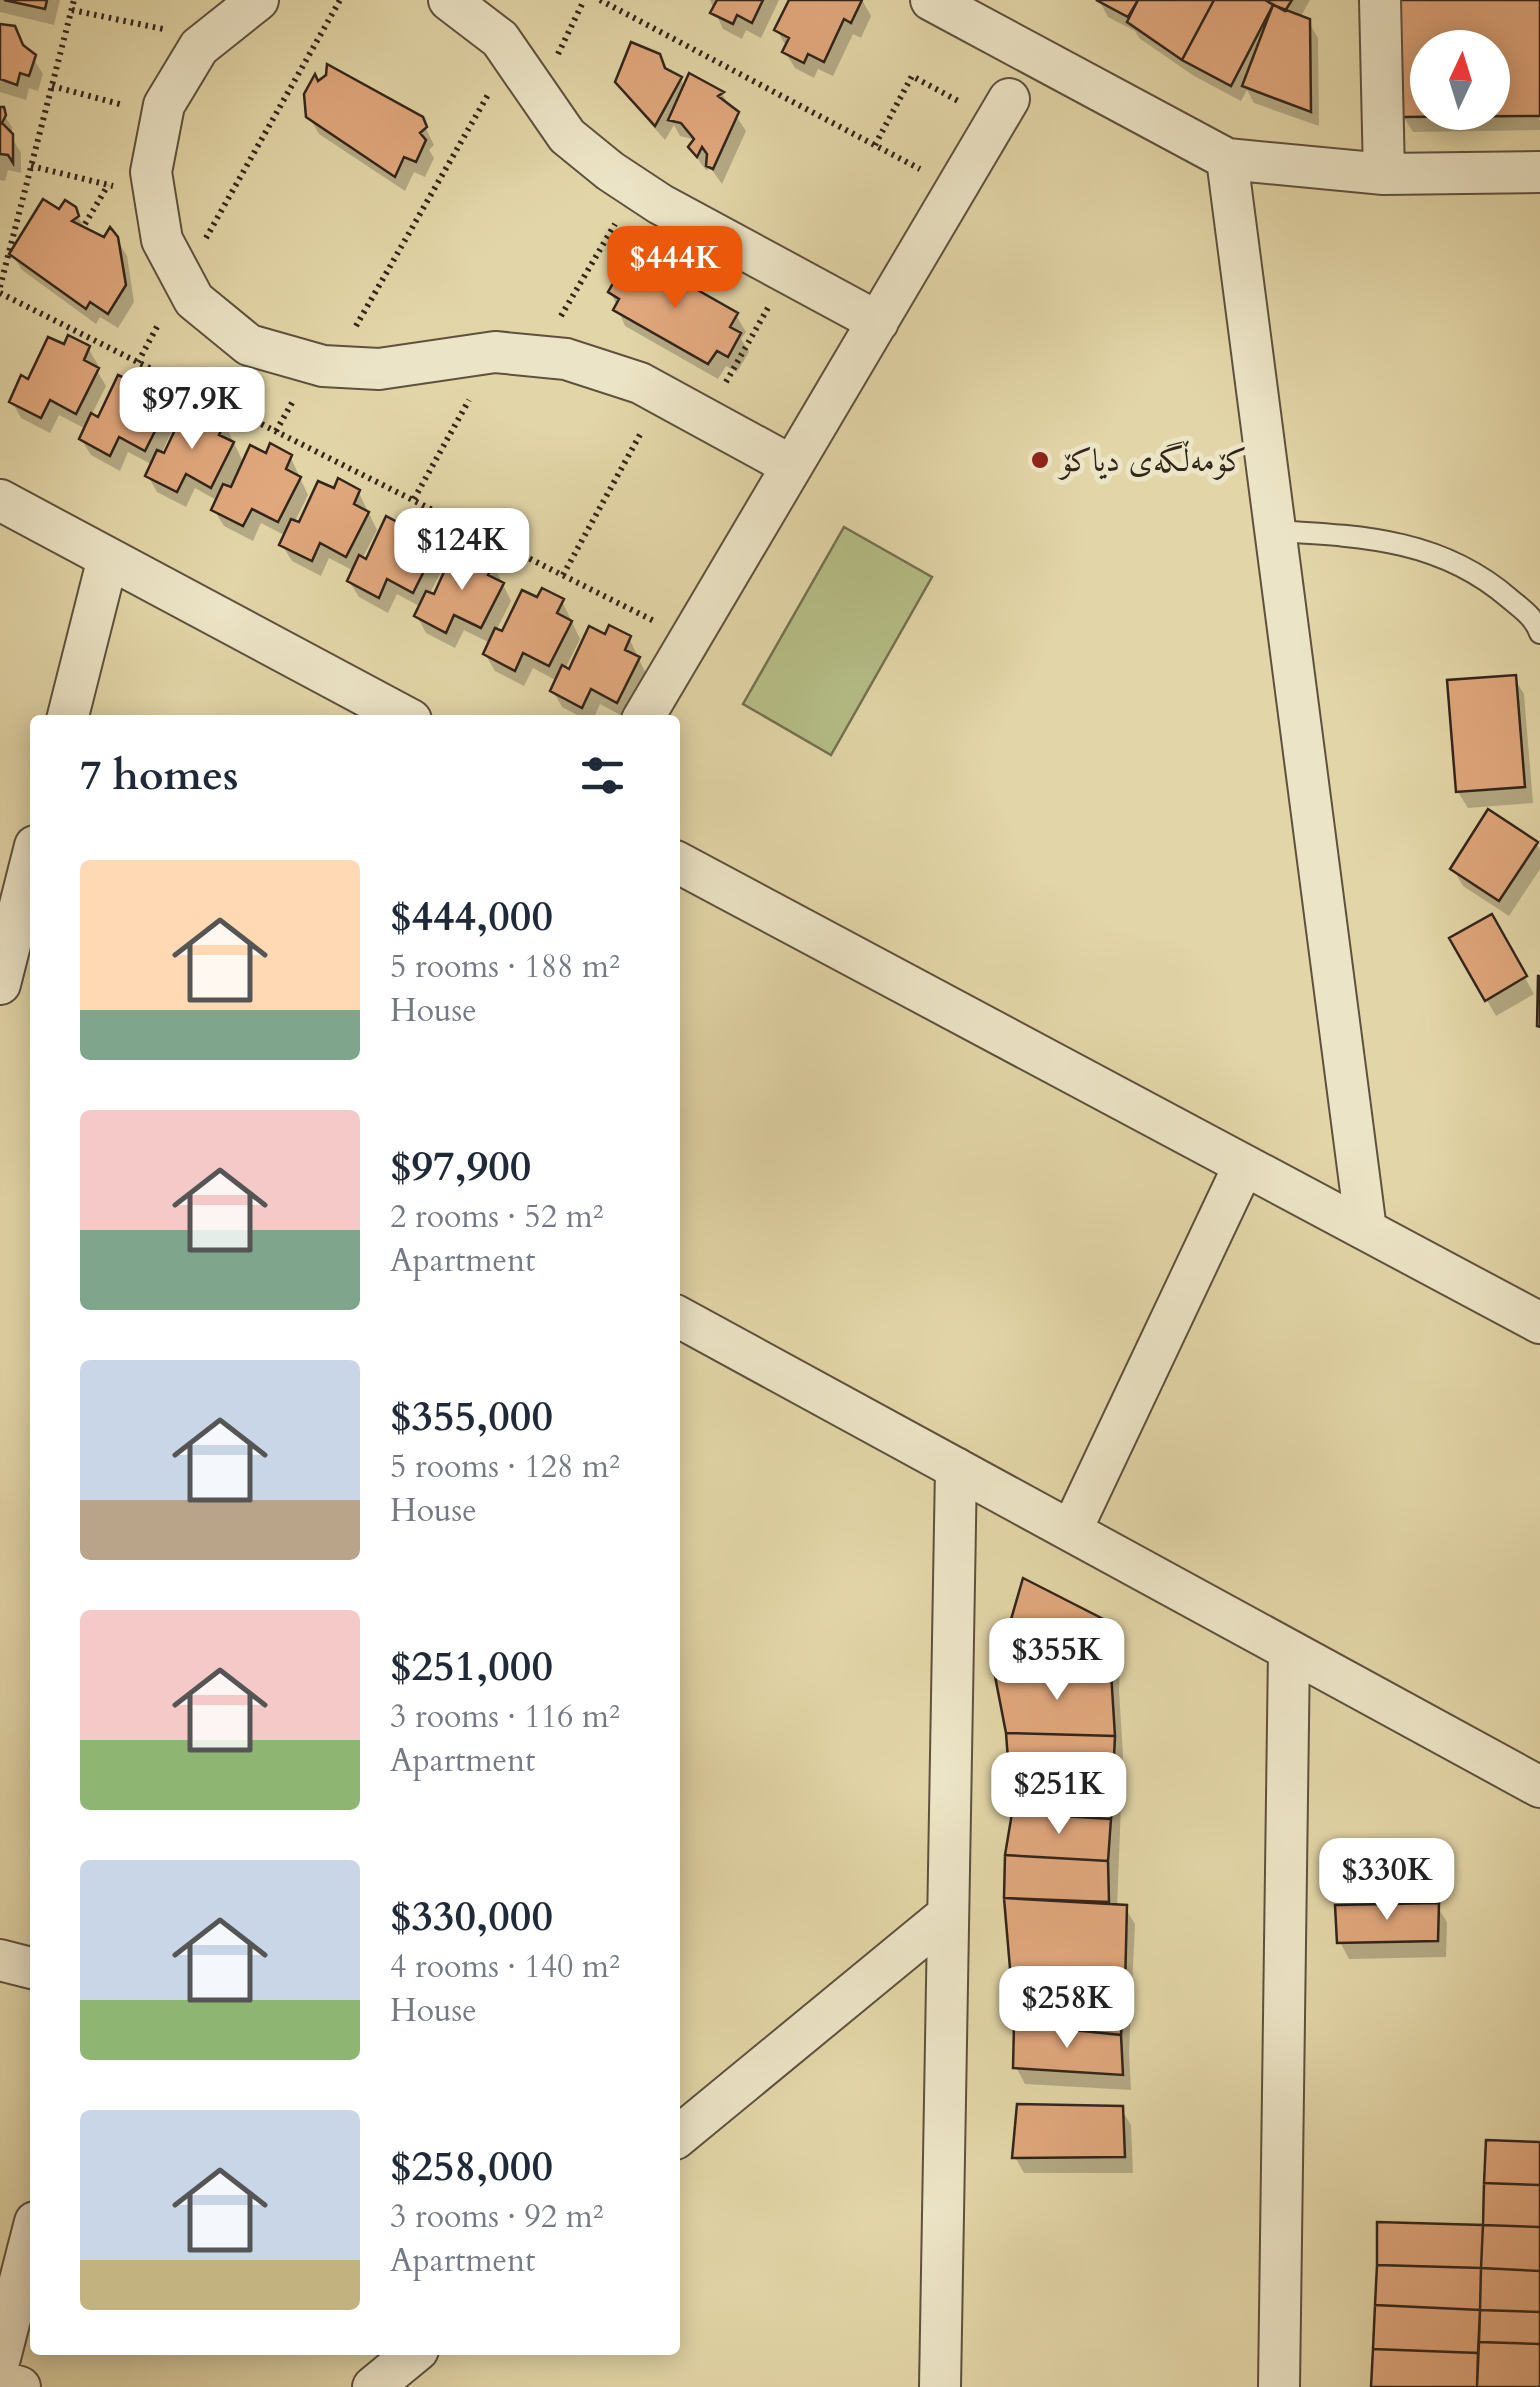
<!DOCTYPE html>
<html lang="en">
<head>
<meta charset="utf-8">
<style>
	body { margin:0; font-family:Cardo,Amiri,serif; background:#f2f2f3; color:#1f2937; height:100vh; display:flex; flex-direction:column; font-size:38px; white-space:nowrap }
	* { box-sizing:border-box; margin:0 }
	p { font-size:32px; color:#747a83 }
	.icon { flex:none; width:55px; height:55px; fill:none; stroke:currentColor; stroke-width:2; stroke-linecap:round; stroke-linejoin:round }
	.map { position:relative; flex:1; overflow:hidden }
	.sheet { position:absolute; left:30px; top:715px; width:650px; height:1640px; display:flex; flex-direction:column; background:#fff; border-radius:10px; box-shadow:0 5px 25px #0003 }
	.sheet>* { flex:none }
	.needle { width:65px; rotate:4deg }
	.controls { position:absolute; left:1410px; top:30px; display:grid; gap:20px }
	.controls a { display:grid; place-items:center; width:100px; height:100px; border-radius:50%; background:#fff; box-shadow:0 5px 25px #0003; font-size:50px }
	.price { position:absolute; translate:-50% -85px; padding:0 22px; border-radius:20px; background:#fff; color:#222; font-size:32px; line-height:65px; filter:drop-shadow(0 2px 5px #0008) }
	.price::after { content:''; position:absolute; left:50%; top:60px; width:30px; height:22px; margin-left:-15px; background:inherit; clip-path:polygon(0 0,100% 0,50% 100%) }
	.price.selected { background:#ea580c; color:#fff }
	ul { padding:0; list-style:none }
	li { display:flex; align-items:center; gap:30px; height:250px; padding:0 50px }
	li span { display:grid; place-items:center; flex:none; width:280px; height:200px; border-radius:10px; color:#555 }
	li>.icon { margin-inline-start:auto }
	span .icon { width:120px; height:120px; fill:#fffc; stroke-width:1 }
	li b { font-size:42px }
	h2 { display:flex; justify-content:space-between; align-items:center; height:120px; padding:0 50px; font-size:42px }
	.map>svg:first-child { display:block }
	.green { fill:#b5bd86; stroke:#747150; stroke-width:2.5 }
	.shadow { fill:#0003; fill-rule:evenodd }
	.building { fill:#e1a77d; stroke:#32251b; stroke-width:2.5; fill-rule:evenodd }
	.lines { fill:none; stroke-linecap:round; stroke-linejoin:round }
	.lane-casing { stroke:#5e513e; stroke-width:24 }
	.street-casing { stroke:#5e513e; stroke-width:44 }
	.path { stroke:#32251b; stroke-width:6; stroke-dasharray:2.5 5; stroke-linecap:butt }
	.lane { stroke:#ece4c6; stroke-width:20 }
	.street { stroke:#ece4c6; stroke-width:40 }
	.poi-dot { fill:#8f2418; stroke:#ece4c6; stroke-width:4 }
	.labels { text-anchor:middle; stroke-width:10; stroke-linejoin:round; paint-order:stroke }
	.poi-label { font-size:32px; fill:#32251b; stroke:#ece4c6; text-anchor:start }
</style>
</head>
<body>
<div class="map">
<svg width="1540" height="2387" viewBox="0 0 1540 2387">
	<rect width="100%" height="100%" fill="#e2d5a7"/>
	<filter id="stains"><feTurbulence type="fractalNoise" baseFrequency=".002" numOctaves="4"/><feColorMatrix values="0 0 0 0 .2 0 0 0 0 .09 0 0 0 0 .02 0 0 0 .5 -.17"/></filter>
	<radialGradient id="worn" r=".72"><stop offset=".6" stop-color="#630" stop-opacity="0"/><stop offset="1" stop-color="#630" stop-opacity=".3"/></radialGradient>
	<path class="green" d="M844,527L932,577L831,755L743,704Z"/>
	<path class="shadow" d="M0,0H60L54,25L0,12Z
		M710,0H779L761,38L746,30L742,39L723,29Z
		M791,0H862L871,16L861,38L853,34L833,76L818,69L814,78L795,68L785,52L787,48L777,30Z
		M1099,0H1310L1300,18L1308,21L1318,38L1319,126L1254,103L1247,90L1241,101L1194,76L1139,38L1135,31L1108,17Z
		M1404,0H1540V130L1413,132L1403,116ZM1428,48H1492V112H1428Z
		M0,27L14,28L43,74L38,91L29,88L26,100L0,92Z
		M659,56L668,73L680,79L685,87L690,76L722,94L746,131L722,184L709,166L707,171L701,164L691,147L695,142L692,139L680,136L674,125L665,140L628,98L618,81Z
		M317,84L421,119L434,145L429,150L434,158L425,177L414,172L405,191L319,134L309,117Z
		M0,109L12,127V138L21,153V173L8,170L5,181L0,180Z
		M74,209L86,231L105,241L116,238L127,256L134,302L118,328L100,317L96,324L22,270L12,254L60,213Z
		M611,292L736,315L746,332L741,339L749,352L737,372L726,366L718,379L625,326Z
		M65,348H88L98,365L96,369L106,386L91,416L99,420L134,386H158L175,424L161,454L166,456L201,422H224L244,464L267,456H290L308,495L294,523L300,525L335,492L358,491L377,530L362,559L367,562L403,528H426L444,566L429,595L435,597L469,563L493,564L511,601L496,631L503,635L539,600L562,601L580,639L565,669L571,672L606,638H629L647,676L626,718L600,704L593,720H587L562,707L553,691L557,681L533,668L524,686L495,671L485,654L490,643L464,630L455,648L426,633L417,616L421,607L397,594L388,613L359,597L349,581L354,571L329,558L321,576L292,561L282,545L286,536L261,523L253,541L224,526L214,510L218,501L195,488L186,507L157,492L148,476L153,465L128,452L120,471L91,455L81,439L86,429L59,415L50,433L21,418L12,402Z
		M1514,678L1524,694L1533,803L1468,808L1458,792Z
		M1536,843L1540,850V869L1509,916L1463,886L1453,869Z
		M1491,917L1534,994L1496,1016L1452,939Z
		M1111,1626L1121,1643L1119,1691L1123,1754L1117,1907L1125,1908L1135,1924L1129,2053L1131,2090L1025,2084L1016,2067L1019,1990L1013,1979L1007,1898L1008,1855L1015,1813L1009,1673L1001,1660Z
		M1437,1906L1447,1922L1446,1957L1349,1959L1340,1942Z
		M1121,2109L1131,2125L1133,2173H1024L1015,2157Z"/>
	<path class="building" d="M4,0H47L45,9Z
		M717,0H763L752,23L737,15L733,24L710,13Z
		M789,0H862L851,23L844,19L824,62L808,54L804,63L782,52L789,38L774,30Z
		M1096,0H1138L1128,17Z
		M1138,0H1214L1182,60L1127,22Z
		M1214,0H1265L1273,5L1231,86L1182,60Z
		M1265,0H1292L1285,11Z
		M1400,0H1540V116L1401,117ZM1428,48H1492V112H1428Z
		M1273,5L1310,19L1311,112L1242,86Z
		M0,24L15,26L23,45L36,55L29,76L20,73L17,85L0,79Z
		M631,42L660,54L665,68L682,77L655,126L615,82Z
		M327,64L423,117L427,127L420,133L426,140L416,162L404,157L395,177L306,117L304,94L315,74L318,81L326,75Z
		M689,73L724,92L718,96L739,112L713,169L706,166L707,154L702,147L697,157L688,147L694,139L681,123L668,120Z
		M0,107H4L6,115L2,123L13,134V163L8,155L0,154Z
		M43,199L59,209L65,200L76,207L79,216L72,221L104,237L110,227L118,237L126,285L108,314L90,302L86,309L9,254Z
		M643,259L738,313L730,327L741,333L728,357L717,351L708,364L613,310L619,299L608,292L623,266L634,273Z
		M68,335L90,346L84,360L99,368L76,414L50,400L41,418L9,402L21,375L28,379L48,337L64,344Z
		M137,373L160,384L153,398L168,405L145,451L119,437L110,456L79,439L91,413L98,417L118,375L133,382Z
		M204,409L226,420L219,435L234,442L211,488L186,474L177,492L145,476L157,450L164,453L184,411L200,419Z
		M270,443L292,455L286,469L301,477L278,522L252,509L243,526L211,510L223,484L231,487L250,445L266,453Z
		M338,478L360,490L354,504L369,512L346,557L320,543L312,561L279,545L291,519L299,522L318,481L334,488Z
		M406,514L428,526L421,540L436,547L413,593L387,579L379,598L347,581L359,555L366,559L386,516L401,524Z
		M472,550L495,562L488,575L504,583L481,628L454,615L446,633L414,616L426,591L434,594L453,552L468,560Z
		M542,588L564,599L557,613L572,621L549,666L523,653L515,671L483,654L495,628L502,631L522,590L537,597Z
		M609,625L631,636L625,650L640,657L617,703L591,689L582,708L550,691L562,665L569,669L589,626L605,634Z
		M1516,675L1525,787L1456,792L1447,680Z
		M1488,809L1538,842L1499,901L1450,869Z
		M1492,914L1527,976L1485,1001L1449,938Z
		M1538,976H1540V1027L1537,1026Z
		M1023,1578L1113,1624L1111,1672L999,1661Z
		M994,1671L1111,1672L1115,1736L1006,1733Z
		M1006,1733L1115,1736L1111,1819L1012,1813Z
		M1012,1813L1111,1819L1108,1861L1005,1855Z
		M1005,1855L1108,1861L1109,1902L1004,1898Z
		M1004,1898L1127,1905L1125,1987L1011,1980Z
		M1439,1903L1438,1941L1337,1943L1335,1905Z
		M1017,1983L1125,1987L1121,2035L1014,2024Z
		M1014,2024L1121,2035L1123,2075L1013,2068Z
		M1017,2104L1123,2106L1125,2157L1012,2158Z
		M1486,2140L1540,2142V2185L1484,2183Z
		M1484,2183L1540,2185V2227L1483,2225Z
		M1377,2222L1483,2225L1481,2268L1377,2265Z
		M1483,2225L1540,2227V2271L1481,2268Z
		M1377,2265L1481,2268L1480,2310L1375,2305Z
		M1481,2268L1540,2271V2312L1480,2310Z
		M1375,2305L1480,2310L1478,2353L1373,2349Z
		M1480,2310L1540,2312V2344L1479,2342Z
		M1479,2342L1540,2344V2387H1477Z
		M1373,2349L1478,2353L1477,2387H1371Z"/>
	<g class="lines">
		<g class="lane-casing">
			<path id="lane" d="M1275,531C1362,536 1441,539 1510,599C1523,610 1534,617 1540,633"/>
		</g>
		<g class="street-casing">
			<path id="street" d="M258,0L199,47L164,105L151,172L155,197L162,240L194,300L249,345L323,366L379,369L495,352L566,359L640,383L792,466
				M449,0L500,39L567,136L610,171L660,204L878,322
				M931,0L1227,159L1384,174L1540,172
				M1380,0L1384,174
				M1227,159L1366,1230
				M0,500L411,720
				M67,720L108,558
				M642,720L1009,99
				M675,861L1540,1323
				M0,984L35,846
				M675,1315L1540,1787
				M1071,1531L1244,1165
				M0,1960L35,1969
				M675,2139L946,1916
				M0,2358L35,2222
				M0,2381L20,2387
				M373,2387L418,2350
				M940,2387L956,1468
				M1279,2387L1289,1650"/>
		</g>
		<path class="path" d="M600,0L920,169
			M72,10L163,29
			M558,54L584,0
			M52,86L123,105
			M875,145L912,76L960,102
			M31,166L113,186
			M85,224L108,185
			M206,238L340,0
			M0,287L74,0
			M0,293L656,622
			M561,316L615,224
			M356,326L489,93
			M138,362L159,323
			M726,382L769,306
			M276,431L293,401
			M414,499L469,400
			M563,575L642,431"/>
		<use href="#lane" class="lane"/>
		<use href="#street" class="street"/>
	</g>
	<circle class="poi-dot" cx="1040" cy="460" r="10"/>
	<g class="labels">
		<g class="poi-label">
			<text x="1060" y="471">کۆمەڵگەی دیاکۆ</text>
		</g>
	</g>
	<rect width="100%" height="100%" filter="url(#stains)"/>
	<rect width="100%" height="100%" fill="url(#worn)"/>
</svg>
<div class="controls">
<a><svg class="needle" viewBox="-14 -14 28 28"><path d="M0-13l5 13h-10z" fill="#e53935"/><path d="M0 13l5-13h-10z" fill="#747a83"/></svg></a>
</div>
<b class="price selected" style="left:675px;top:311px">$444K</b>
<b class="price" style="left:192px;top:452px">$97.9K</b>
<b class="price" style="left:462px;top:593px">$124K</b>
<b class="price" style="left:1057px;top:1703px">$355K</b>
<b class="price" style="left:1059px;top:1837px">$251K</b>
<b class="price" style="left:1387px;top:1923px">$330K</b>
<b class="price" style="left:1067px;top:2051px">$258K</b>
<section class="sheet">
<h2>7 homes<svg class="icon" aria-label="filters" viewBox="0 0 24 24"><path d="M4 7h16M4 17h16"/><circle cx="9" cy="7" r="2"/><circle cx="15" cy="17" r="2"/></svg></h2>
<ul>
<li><span style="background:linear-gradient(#ffd9b3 75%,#7fa58c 0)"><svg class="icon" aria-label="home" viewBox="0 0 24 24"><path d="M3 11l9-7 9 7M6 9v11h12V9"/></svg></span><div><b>$444,000</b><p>5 rooms · 188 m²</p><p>House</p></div></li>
<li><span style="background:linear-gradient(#f6c9c9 60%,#7fa58c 0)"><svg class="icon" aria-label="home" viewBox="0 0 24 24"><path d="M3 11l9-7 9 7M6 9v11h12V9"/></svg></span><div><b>$97,900</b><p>2 rooms · 52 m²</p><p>Apartment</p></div></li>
<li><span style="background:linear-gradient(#c9d6e8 70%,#b9a48a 0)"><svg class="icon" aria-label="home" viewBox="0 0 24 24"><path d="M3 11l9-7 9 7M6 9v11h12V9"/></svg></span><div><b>$355,000</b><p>5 rooms · 128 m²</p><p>House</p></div></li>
<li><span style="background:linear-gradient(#f6c9c9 65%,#8fb573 0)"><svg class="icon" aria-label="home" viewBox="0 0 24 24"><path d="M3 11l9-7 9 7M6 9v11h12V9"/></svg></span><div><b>$251,000</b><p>3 rooms · 116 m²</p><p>Apartment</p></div></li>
<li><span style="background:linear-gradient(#c9d6e8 70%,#8fb573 0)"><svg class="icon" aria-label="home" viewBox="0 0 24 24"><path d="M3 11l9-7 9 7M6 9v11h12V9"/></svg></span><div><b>$330,000</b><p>4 rooms · 140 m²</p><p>House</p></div></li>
<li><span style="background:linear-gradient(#c9d6e8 75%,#c2b280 0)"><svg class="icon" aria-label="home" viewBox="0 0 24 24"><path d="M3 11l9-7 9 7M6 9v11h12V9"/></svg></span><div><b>$258,000</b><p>3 rooms · 92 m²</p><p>Apartment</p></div></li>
</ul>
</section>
</div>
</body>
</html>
